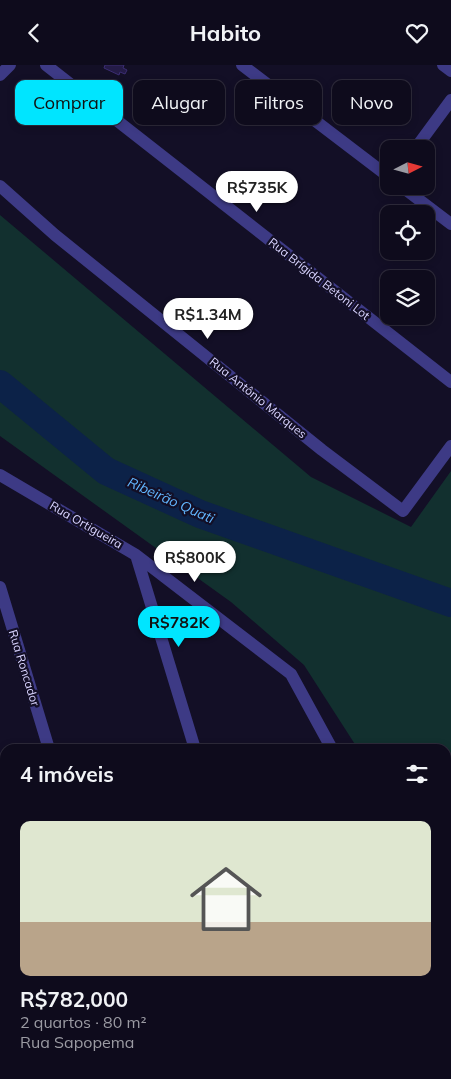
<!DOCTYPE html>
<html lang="pt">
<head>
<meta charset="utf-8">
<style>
	body { margin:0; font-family:Mulish,sans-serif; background:#1c1929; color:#f1f3f6; height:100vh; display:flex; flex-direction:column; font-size:19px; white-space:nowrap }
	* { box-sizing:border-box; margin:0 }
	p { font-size:16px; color:#9b9ba3 }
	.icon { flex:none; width:28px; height:28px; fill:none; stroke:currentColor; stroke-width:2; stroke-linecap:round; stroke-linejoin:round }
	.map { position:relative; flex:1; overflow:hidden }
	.sheet { position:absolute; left:0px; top:679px; width:451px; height:336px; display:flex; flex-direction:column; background:#0e0b1c; border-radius:15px 15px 0 0; box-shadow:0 2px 8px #0003,0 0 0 1px #2e2b3b }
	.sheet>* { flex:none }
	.hud { position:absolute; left:15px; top:15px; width:421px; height:45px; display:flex; gap:10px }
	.needle { width:32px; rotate:84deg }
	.tools { position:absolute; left:380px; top:75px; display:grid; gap:10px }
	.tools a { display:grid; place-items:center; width:55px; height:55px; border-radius:10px; background:#0e0b1c; box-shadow:0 2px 8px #0003,0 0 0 1px #2e2b3b; font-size:25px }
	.price { position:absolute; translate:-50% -42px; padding:0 11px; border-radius:18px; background:#fff; color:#222; font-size:16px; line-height:32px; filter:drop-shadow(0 1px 2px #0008) }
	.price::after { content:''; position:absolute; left:50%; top:30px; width:15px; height:11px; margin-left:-8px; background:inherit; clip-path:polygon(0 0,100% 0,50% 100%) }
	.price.active { background:#00e5ff; color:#111 }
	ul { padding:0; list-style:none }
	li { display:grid; align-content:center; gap:10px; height:265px; padding:0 20px }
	li span { display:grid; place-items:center; height:155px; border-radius:10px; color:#555 }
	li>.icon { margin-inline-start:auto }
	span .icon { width:90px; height:90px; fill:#fffc; stroke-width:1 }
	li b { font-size:21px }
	h2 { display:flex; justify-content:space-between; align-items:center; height:60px; padding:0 20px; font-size:21px }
	.pill { padding:0 18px; border-radius:10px; background:#0e0b1c; box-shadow:0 2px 8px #0003,0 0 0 1px #2e2b3b; font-size:18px; line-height:45px }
	.pill.active { background:#00e5ff; color:#111 }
	header { display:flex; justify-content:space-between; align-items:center; height:65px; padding:0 20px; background:#0e0b1c; font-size:22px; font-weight:700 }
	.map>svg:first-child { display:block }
	.green { fill:#12302f }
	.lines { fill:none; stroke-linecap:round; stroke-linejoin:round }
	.river { stroke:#0c2248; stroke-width:28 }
	.building { fill:#241b47; stroke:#3b2d73 }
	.path { stroke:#2fb8b0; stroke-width:2.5; stroke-dasharray:2.5 4; stroke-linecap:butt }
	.street { stroke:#3d3a85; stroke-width:12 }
	.labels { text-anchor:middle; stroke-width:4.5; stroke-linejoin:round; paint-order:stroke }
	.street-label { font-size:12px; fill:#d9d4ff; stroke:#130f26 }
	.water-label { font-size:14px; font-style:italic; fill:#62b6ff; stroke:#130f26 }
</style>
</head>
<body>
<header><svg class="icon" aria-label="back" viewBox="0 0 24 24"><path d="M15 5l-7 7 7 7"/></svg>Habito<svg class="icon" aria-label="heart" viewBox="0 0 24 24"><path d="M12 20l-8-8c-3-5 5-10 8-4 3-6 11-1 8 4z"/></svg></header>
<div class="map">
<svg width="451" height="1014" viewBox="0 0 451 1014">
	<rect width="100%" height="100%" fill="#130f26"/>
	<path class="green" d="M0,150L311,412L411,462L451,406V987L446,969V684H358L304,600L231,537L0,371Z"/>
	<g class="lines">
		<path class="river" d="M0,319L106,406L200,449L451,538"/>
	</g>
	<path class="building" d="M105,0H124L123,3L127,5L125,9L120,7L119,10L104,3Z
		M5,890V914H3L4,922L0,923V892Z
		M5,921V940L0,925V923Z
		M12,1010H19L20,1014H13Z
		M27,1010H43L44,1014H28Z
		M77,1010H118L119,1012L111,1014H92L91,1011L78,1014Z
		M177,1010H194L196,1014H178Z
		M236,1010H268L269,1014H238Z
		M325,1010H348L349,1014H326Z
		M383,1010L384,1014H375L374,1012Z
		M392,1010H415L416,1014H394Z"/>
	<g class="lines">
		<path class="path" d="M0,881H5"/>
		<path class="street" d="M46,0L451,317
			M242,0L389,112
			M443,0L451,6
			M0,10L10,0
			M415,84L451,35
			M0,121L55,170L322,385L403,446L451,381
			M401,121L451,159
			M0,410L136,490L291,609L332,684
			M136,490L195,684
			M0,522L49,684
			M0,998L5,1014
			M150,1010L151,1014
			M299,1010L300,1014
			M440,1010L441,1014"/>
	</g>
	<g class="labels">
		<g class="street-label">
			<text transform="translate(319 214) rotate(38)" y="4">Rua Brígida Betoni Lot</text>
			<text transform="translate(258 333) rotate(39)" y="4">Rua Antônio Marques</text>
			<text transform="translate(86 460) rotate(30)" y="4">Rua Ortigueira</text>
			<text transform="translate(24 603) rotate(73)" y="4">Rua Roncador</text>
		</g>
		<g class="water-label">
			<text transform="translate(171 435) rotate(24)" y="5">Ribeirão Quati</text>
		</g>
	</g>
</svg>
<div class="tools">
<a><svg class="needle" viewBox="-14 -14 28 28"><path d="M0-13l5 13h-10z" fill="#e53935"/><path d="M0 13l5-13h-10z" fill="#9b9ba3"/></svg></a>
<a><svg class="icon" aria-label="locate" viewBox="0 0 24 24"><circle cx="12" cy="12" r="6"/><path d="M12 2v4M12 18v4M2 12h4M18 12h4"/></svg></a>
<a><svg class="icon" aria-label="layers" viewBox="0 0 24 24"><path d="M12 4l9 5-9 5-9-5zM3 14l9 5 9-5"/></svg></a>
</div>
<b class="price" style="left:257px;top:148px">R$735K</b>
<b class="price" style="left:208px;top:275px">R$1.34M</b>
<b class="price" style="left:195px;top:518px">R$800K</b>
<b class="price active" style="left:179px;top:583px">R$782K</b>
<div class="hud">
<a class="pill active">Comprar</a>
<a class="pill">Alugar</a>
<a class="pill">Filtros</a>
<a class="pill">Novo</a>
</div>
<section class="sheet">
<h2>4 imóveis<svg class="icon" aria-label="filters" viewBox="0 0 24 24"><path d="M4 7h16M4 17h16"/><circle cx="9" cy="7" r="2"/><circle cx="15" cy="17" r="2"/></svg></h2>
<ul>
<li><span style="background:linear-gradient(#dfe7d0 65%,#b9a48a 0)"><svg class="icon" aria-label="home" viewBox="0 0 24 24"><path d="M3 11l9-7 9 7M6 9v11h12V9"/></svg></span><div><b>R$782,000</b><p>2 quartos · 80 m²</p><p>Rua Sapopema</p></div></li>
</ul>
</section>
</div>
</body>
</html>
